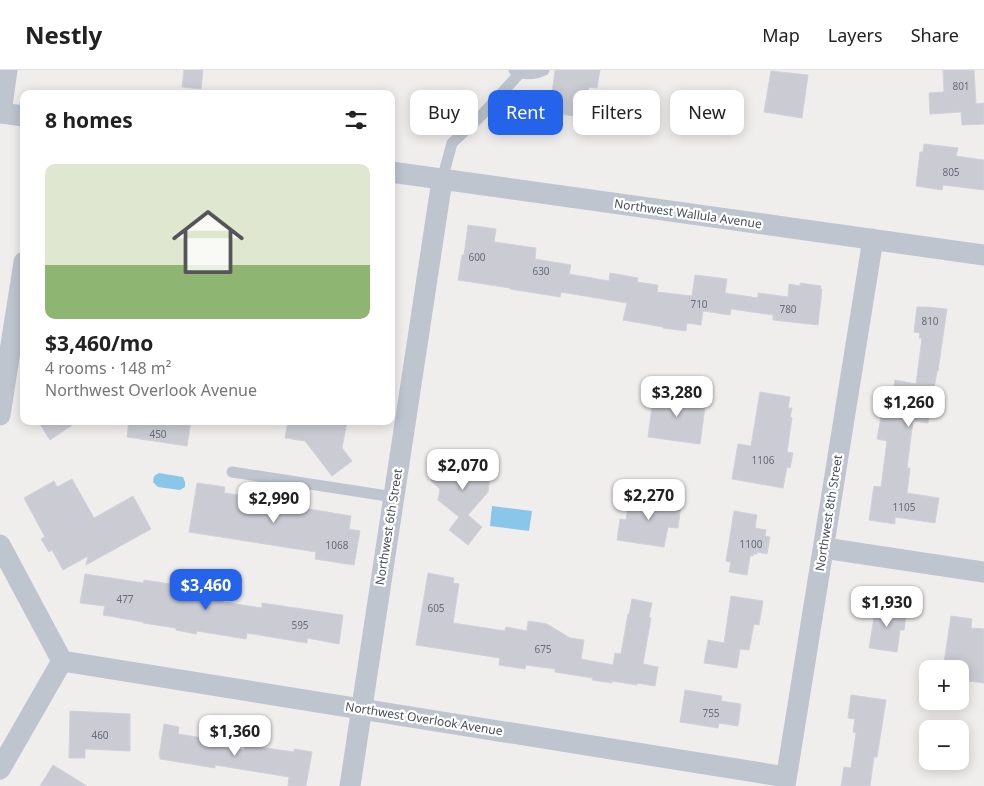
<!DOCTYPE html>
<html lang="en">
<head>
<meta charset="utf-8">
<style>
	body { margin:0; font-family:"Noto Sans",sans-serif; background:#f2f2f2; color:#222; height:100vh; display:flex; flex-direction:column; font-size:19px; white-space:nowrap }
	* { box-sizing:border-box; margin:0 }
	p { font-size:16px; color:#767676 }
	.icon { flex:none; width:28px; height:28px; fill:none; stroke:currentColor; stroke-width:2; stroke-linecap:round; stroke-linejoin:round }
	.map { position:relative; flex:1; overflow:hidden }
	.side { position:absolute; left:20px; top:20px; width:375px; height:335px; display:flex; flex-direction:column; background:#fff; border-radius:10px; box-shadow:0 2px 12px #0003 }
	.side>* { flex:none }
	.guide { position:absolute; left:410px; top:20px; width:475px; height:45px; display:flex; gap:10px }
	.tools { position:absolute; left:919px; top:590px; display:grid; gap:10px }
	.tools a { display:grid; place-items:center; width:50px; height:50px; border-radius:10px; background:#fff; box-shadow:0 2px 12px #0003; font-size:25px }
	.price { position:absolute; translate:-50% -42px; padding:0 11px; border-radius:10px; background:#fff; color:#222; font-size:16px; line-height:32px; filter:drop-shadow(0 1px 2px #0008) }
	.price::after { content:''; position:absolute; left:50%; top:30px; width:15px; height:11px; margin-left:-8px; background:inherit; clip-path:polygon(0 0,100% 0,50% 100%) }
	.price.active { background:#2563eb; color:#fff }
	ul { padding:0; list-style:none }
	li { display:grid; align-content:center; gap:10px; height:265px; padding:0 25px }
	li span { display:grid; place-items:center; height:155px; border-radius:10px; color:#555 }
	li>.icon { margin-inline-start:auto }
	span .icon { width:90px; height:90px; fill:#fffc; stroke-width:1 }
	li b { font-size:21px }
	h2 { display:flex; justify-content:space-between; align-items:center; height:60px; padding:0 25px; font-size:21px }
	.pill { padding:0 18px; border-radius:10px; background:#fff; box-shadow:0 2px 12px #0003; font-size:18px; line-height:45px }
	.pill.active { background:#2563eb; color:#fff }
	header { display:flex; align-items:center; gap:30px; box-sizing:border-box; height:70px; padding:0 25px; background:#fff; border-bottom:1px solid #e0e0e0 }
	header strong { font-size:24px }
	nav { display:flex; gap:28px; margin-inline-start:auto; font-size:18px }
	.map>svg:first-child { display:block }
	.water { fill:#89c6ea }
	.building { fill:#cacbd3; stroke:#d1d2d9 }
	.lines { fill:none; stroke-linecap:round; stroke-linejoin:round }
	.service { stroke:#bec5cf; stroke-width:11 }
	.minor { stroke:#bec5cf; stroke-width:21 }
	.labels { text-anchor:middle; stroke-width:4.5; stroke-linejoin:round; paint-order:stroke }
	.number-label { font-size:10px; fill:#676c78 }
	.street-label { font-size:12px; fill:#464d5a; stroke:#fff }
</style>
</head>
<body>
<header>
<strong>Nestly</strong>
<nav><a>Map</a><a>Layers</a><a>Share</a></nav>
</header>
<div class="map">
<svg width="984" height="716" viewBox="0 0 984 716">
	<rect width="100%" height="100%" fill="#f0eded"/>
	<path class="water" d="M159,403L183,407L185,412V417L180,420L158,417L153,412L154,406Z
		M492,436L532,441L529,461L490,456Z"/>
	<path class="building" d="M184,0H203L201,19L182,17Z
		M555,0H600L597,18L589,17L587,28H584L580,47L547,42L550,23L552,24Z
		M943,0H974L976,34L984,33V54L962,55L961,42L930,44L929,23L944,22Z
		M771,1L808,5L802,48L764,42Z
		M924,74L958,78L956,86L984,90V120L943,115L942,120L916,116L920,82H923Z
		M468,155L496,159L494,172L536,178L535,189L571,195L569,204L609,211L610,203L638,208L637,212L658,215L657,222L692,226L695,205L727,209L725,223L758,228V223L788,227L789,214L800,216V213L821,216L820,219H822L818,255L773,250V245L731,239L730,245L703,241L701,255L687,253L686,261L663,258V257L623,250L627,233L561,222L560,227L510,219V218L458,210L462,185H464Z
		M917,237H927L947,239L938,301H937L928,353L913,351L907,398H910L907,423L939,428L935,453L895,447V454L869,450L874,416L881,417L887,371L877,369L885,325L892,326L895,310L916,314L922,268H919L920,263L914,262Z
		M654,322L706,329L700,374L648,367Z
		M760,322L790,327L788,338H792L790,347L792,348L787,382L793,383L790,398L787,397L783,418L732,409L738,374L751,376Z
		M38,351H78L50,370Z
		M129,351H191L187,376L127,367Z
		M288,351H347L342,378L352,391L332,406L305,371L285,368Z
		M448,385L492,391L488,422L468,445L482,457L468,475L449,460L459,447L438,430L440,419L431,411L447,391Z
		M72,409L94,448L133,426L151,459L86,495L88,486L63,500L52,480L49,482L41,469L45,467L24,428L54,411L57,417Z
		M197,413L225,417L224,423L303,434V438L351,446L349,459L360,461L354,495L315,489L316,482L189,462Z
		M630,426L681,434L678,458L668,457L664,477L617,470L620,449L626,450Z
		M734,441L757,445L755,458L766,460L765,466L770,467L767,484L757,482V484H753V486H750L747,505L729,502L731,492L726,491Z
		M428,503L454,508L453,513L459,514L453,553L505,561L506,557L527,561L528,551L547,554L570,568L584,570L581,589L613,595L615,583L621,584L628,544L629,545L632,529L652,533L649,547L651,548L643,594L658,597L655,616L637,613V615L612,611V613L592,610L593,608L555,602V599L526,595L525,599L499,595L500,588L416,575Z
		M85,504L143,513L144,510L224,522L223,532L262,538V533L343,545L339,574L307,568V573L247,563L246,569L197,561L196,564L176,560V558L143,553V552L103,545L105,536L80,533Z
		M731,526L763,531L759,555L754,554L749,580L740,579L737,598L704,593L708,570L724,573Z
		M876,535L907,539L904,560H900L897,582L869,578Z
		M951,546L972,549L971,558L984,559V613L960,610V599H943Z
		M685,620L722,626L721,631L741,634L738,656L719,653L718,658L680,652Z
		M851,625L886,630L877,687H874L870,716H841L844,697L851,698L856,663L853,662L855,649L848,648Z
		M70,641L130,644V681L85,679V688H69Z
		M164,654L179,657L178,664L203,668V673L244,680L245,675L294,682V679L312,682L306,716H288L289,707L215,695V698L160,689V686H159Z
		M53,695L87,716H40Z"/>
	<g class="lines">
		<path class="service" d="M514,0C524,5 534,5 544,0
			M442,110L452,73L479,48L520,3
			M232,402L394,427"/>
		<path class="minor" d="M0,43L24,46
			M1,43L7,0
			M391,102L984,185
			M0,345L24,192
			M0,475L62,591L0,699
			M824,478L984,502
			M62,591L786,707
			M350,716L442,110
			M785,716L873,169"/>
	</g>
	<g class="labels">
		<g class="number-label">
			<text x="961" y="20">801</text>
			<text x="951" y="106">805</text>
			<text x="477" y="191">600</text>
			<text x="541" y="205">630</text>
			<text x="699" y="238">710</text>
			<text x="788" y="243">780</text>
			<text x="930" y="255">810</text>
			<text x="158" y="368">450</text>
			<text x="763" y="394">1106</text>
			<text x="904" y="441">1105</text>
			<text x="751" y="478">1100</text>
			<text x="337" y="479">1068</text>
			<text x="125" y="533">477</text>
			<text x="436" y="542">605</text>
			<text x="300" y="559">595</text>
			<text x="543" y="583">675</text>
			<text x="711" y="647">755</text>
			<text x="100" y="669">460</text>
		</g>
		<g class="street-label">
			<text transform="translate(688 144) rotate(8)" y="4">Northwest Wallula Avenue</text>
			<text transform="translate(829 443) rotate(-81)" y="4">Northwest 8th Street</text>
			<text transform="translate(389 457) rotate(-81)" y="4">Northwest 6th Street</text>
			<text transform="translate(424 649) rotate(9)" y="4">Northwest Overlook Avenue</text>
		</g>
	</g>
</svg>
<div class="tools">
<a>+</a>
<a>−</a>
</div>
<b class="price" style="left:677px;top:348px">$3,280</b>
<b class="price" style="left:909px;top:358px">$1,260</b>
<b class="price" style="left:463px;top:421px">$2,070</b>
<b class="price" style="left:649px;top:451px">$2,270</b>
<b class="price" style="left:274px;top:454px">$2,990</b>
<b class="price active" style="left:206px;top:541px">$3,460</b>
<b class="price" style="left:887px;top:558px">$1,930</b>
<b class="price" style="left:235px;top:687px">$1,360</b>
<div class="guide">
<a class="pill">Buy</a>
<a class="pill active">Rent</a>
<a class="pill">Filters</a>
<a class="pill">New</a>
</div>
<section class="side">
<h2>8 homes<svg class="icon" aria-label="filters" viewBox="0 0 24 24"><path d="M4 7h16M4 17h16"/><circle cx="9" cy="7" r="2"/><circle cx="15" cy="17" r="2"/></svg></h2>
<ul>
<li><span style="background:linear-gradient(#dfe7d0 65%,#8fb573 0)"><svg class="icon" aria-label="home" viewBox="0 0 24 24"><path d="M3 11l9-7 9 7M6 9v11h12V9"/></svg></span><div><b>$3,460/mo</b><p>4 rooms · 148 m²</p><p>Northwest Overlook Avenue</p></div></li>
</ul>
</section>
</div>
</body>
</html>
